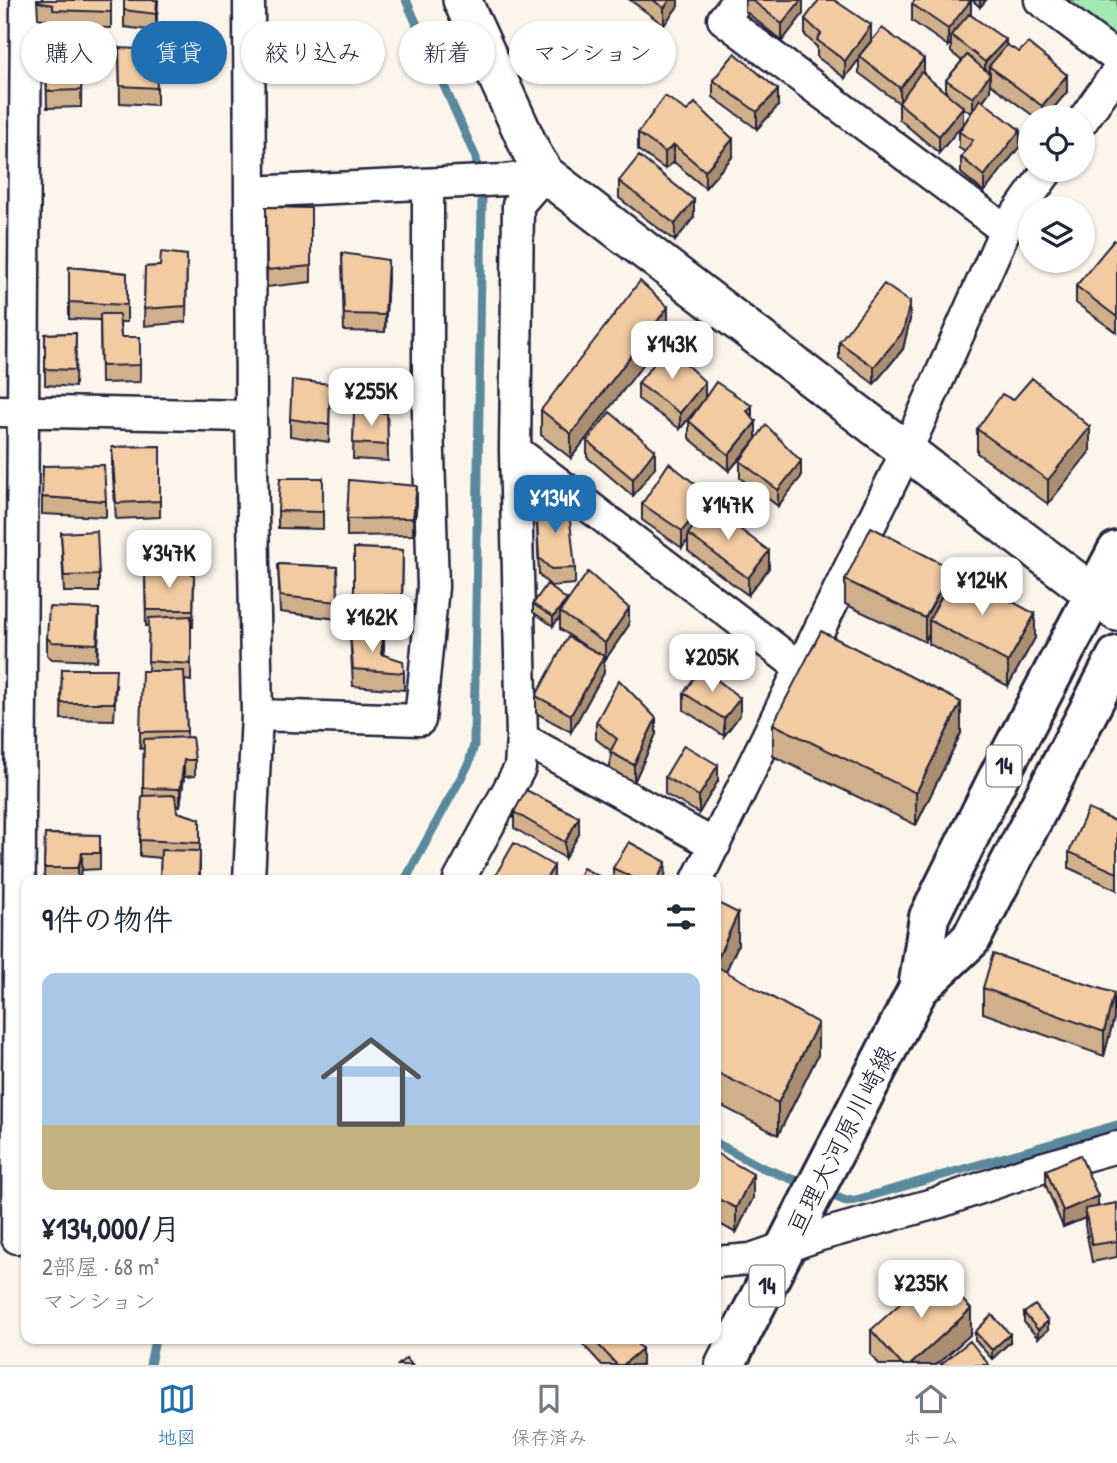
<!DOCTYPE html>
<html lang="ja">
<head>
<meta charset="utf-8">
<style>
	body { margin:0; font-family:"Patrick Hand","Klee One",sans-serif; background:#f2f2f3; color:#1f2937; height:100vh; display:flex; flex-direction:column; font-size:26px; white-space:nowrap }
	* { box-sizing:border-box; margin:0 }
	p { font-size:23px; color:#747a83 }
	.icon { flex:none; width:38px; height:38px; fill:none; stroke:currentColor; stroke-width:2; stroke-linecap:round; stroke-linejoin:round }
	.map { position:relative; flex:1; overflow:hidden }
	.details { position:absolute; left:21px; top:875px; width:700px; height:469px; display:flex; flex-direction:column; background:#fff; border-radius:14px; box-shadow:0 2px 5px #0004 }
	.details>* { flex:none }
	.top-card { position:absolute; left:21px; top:21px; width:700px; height:63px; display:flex; gap:14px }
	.buttons { position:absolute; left:1018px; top:105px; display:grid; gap:14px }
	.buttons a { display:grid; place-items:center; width:77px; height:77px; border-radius:50%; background:#fff; box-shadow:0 2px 5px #0004; font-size:35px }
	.price { position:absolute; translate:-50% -60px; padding:0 16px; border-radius:14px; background:#fff; color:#222; font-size:23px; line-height:46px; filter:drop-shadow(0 2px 4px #0008) }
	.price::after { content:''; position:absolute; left:50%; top:42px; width:21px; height:16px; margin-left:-10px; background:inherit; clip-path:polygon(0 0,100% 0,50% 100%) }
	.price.selected { background:#1f6fb2; color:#fff }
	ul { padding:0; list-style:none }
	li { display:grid; align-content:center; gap:14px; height:371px; padding:0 21px }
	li+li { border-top:2px solid #e0e1e3 }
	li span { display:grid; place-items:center; height:217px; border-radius:14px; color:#555 }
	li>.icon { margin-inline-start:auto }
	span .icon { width:126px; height:126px; fill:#fffc; stroke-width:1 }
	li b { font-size:30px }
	h2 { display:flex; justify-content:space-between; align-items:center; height:84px; padding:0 21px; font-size:30px }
	.pill { padding:0 24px; border-radius:32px; background:#fff; box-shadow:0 2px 5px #0004; font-size:24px; line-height:63px }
	.pill.selected { background:#1f6fb2; color:#fff }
	.tab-bar { display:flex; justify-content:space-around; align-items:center; height:98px; border-top:2px solid #e0e1e3; background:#fff; font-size:19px; color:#747a83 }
	.tab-bar a { display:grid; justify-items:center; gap:4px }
	.tab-bar .selected { color:#1f6fb2 }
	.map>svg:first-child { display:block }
	.green { fill:#a4e8b4; stroke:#638578; stroke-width:2 }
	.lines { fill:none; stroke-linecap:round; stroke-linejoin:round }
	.stream { stroke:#5a899d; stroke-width:9 }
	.minor-casing { stroke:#22223b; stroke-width:35 }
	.tertiary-casing { stroke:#22223b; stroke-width:42 }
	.primary-casing { stroke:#22223b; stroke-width:44 }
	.minor { stroke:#fff; stroke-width:30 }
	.tertiary { stroke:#fff; stroke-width:37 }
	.primary { stroke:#fff; stroke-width:38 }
	.wall { fill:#d0af8b; stroke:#22223b; stroke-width:2 }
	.shaded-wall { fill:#a98e71; stroke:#22223b; stroke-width:2 }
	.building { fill:#f2cba2; stroke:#22223b; stroke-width:2 }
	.labels { text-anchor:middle; stroke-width:5; stroke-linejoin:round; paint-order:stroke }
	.shield { fill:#fff; stroke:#646476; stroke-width:2 }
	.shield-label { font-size:24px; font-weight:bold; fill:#22223b }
	.street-label { font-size:26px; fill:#22223b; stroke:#fff }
</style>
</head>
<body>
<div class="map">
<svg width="1117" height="1365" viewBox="0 0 1117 1365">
	<rect width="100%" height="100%" fill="#fcf5ec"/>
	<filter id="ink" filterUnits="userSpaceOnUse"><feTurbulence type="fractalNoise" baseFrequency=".0143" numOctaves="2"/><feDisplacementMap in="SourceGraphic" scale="14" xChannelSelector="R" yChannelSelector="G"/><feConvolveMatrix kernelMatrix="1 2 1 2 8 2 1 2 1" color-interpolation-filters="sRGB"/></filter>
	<g filter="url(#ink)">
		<path class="green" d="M1066,0H1117V34L1111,35Z"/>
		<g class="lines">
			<path class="stream" d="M405,880L469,763L474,745L482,198L476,158L406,0
				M716,1143L761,1167L807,1185
				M823,1192L846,1201L856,1200L1117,1125
				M150,1365L155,1339"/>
			<g class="minor-casing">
				<path id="minor" d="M738,0L723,19L1005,230
					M1040,0L1117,58
					M1083,120L1117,72
					M250,192L505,180L545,174
					M0,411L251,416
					M515,450L802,669
					M257,715L420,720L433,587L428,422V184
					M522,738L715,845
					M249,880L257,715L251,416L249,0
					M459,880L520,768L522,738L515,450L518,205L545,174
					M697,880L907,450L1005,230L1048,170
					M17,1238L26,0
					M716,1262L751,1259L817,1236L940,1202L1027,1172L1117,1147"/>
			</g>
			<g class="tertiary-casing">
				<path id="tertiary" d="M462,0L532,153L545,174L1117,612"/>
			</g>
			<g class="primary-casing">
				<path id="primary" d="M918,989L971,939L1117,656
					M725,1365L918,989L929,917L1001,772L1117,551"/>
			</g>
			<use href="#minor" class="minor"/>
			<use href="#tertiary" class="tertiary"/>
			<use href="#primary" class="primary"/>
		</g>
		<path class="wall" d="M37,0H111V28L53,27V21L38,18Z
			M124,0H158L156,31L124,27Z
			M630,0H678V6L664,25Z
			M745,0H803V14L782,41L745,11Z
			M972,0H986L980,7Z
			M912,4L971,15L1006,46L1067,92L1046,117H1035L990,84V91L983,101L1020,146L984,192L961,173V157L965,152L959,148V132L971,113L963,108V124L939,153L899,119V103L859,73V59L845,78L817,57V47L805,35V19L871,41L924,75L946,93V80L962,61L951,52V43L948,46L912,21Z
			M82,43L81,107L47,108L46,60Z
			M119,48L157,88V105L120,103Z
			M713,80L778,106L757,129L713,97Z
			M638,133L733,156L705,188L674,162L665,169L638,150Z
			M619,181L694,217L675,241L619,198Z
			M266,207L311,208V282L267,287Z
			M1117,242V333L1076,303V286Z
			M342,253L388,276L385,332L344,331Z
			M187,255L186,322L144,326L145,267L160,266Z
			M69,267L127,273V322H120L121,337H140V382L101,383L100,320L69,319Z
			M910,319L903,349L874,384L839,358V342Z
			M668,332L571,458L541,435V410Z
			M76,333L75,387L45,385V334Z
			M638,383L705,398L752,417L756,438L801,477L778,506L740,478V461L754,442L729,471L689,438V421L701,404L680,429L638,399Z
			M330,384L329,442L290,436V419Z
			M354,412L387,413L388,461L353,459Z
			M977,429L1090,451L1048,504L977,453Z
			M587,441L655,467L633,496L587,457Z
			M160,446V517L116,519L112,464V447Z
			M323,478V529L278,528V511Z
			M42,497L106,501V517L42,514Z
			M536,501L575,568V584L551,586L539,575Z
			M417,503L413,535L347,536V519Z
			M642,504L710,507L769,568L748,595L688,551V540L682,548L642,520Z
			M61,533L99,575V592H64Z
			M354,548L403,550L402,612H354Z
			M278,564L337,567L338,619L280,612Z
			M194,575L193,627H191V681L185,680L187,737L195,760V776L184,777L180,806H176L177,812L200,819V880H160L161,858L140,856V840L143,796L144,748L140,749V732L148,671L149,626H146L145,576Z
			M952,577L1035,638L1008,686L929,644V633L925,642L845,604V580Z
			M567,603L629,625L605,660L604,659V673L571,732L536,713V696L585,646L560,629V617L553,626L533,612V604Z
			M99,626L97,661L52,659L47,655V638Z
			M350,632L384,648L383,654L404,673V690L353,686Z
			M62,669L116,685L114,720L61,719Z
			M684,693L740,715L724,736L684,710Z
			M596,722L656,734L634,782L610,769L611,751L596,739Z
			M773,724L961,733L916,825L773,756Z
			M665,777L718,781L699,813L665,794Z
			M514,812L579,834L565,858L514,828Z
			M1117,822V890L1069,868V852Z
			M45,834L100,835V869L82,870L79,880H44Z
			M613,868L666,879L665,880H613Z
			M716,902L738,945L726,971L818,1055L778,1135L716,1103Z
			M983,988L1114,1018L1104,1056L983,1013Z
			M716,1153L753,1198L736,1233L716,1222Z
			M1046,1170L1098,1207L1117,1203V1257L1092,1262L1085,1225V1218L1063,1227L1046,1186Z
			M1024,1313L1048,1330L1038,1338L1024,1322Z
			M871,1330L971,1334L936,1365H880L871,1355Z
			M975,1332L1010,1342L992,1359L975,1340Z
			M578,1339H633L642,1365H602Z"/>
		<path class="shaded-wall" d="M157,0H158L156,31V14Z
			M670,0H678V6L664,25V8Z
			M801,0H803V14L782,41V24Z
			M971,0V17L951,35V43L948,46V29Z
			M980,0H986L980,7Z
			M871,25V41L859,56V59L845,78V61Z
			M1006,40V56L989,66V74L985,79V62Z
			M924,59V75L900,104V88Z
			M990,74V91L973,114V98Z
			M1067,75V92L1046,117H1042V106Z
			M778,90V106L757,129V112Z
			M963,107V124L939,153V136Z
			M1020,130V146L984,192V176Z
			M733,139V156L705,188V171Z
			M674,145V162L665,169V152Z
			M694,200V217L675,241V224Z
			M388,260V276L385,332V315Z
			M910,302V319L903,349L874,384V367Z
			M668,307V332L571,458V434Z
			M705,382V399L680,429V413Z
			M752,406V423L747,411Z
			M756,422V439L729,471V455Z
			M1090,427V451L1048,504V480Z
			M655,450V467L633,496V479Z
			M801,461V477L778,506V490Z
			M417,486V503L413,535V518Z
			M710,496V513L688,534V540L682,548V531Z
			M769,551V568L748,595V578Z
			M952,569V593L929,620V633L925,642V618Z
			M567,600V608L560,612V617L553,626V617Z
			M629,608V625L605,660V643Z
			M99,609V626L97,661V644Z
			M1035,614V638L1008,686V662Z
			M384,632V648L381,670V654Z
			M604,656V673L571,732V715Z
			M740,698V715L724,736V719Z
			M961,702V733L916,825V793Z
			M656,718V734L634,782V765Z
			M184,760V777L180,806V789Z
			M718,765V781L699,813V796Z
			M579,817V834L565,858V842Z
			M82,853V870L79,880H78V868Z
			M666,862L665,880H657Z
			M554,866V880H545Z
			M738,913V945L716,993V962Z
			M1114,993V1018L1104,1056V1032Z
			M818,1023V1055L778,1135V1103Z
			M753,1174V1198L736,1233V1208Z
			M1098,1196V1213L1085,1209V1218L1063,1227V1211Z
			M971,1309V1334L936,1365H910Z
			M1048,1321V1330L1038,1338V1330Z
			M1010,1334V1342L992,1359V1350Z
			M642,1349V1365H623Z"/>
		<path class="building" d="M38,0H111V12L53,10V5L38,2Z
			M124,0H157L156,14L124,10Z
			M653,0H670L664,8Z
			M752,0H801L782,24Z
			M819,0H834L871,25L845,61L817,40L821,34L805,19Z
			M915,0H971L948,29L912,4Z
			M969,14L1006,40L985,62L951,35Z
			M882,28L924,59L900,88L859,56Z
			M82,43L81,90L47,91L46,60L54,57L56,45Z
			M1028,43L1067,75L1042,106L989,66L1007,45L1019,52Z
			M119,48L155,50L157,88L120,86Z
			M735,53L778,90L757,112L713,80Z
			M967,55L990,74L973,98L946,80Z
			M921,72L963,107L939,136L899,103Z
			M665,96L687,111L695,103L733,139L705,171L674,145L665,152L638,133Z
			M980,99L1020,130L984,176L961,157L973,140L959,132Z
			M639,156L694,200L675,224L619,181Z
			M266,207L311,208V266L267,270Z
			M1114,240L1117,242V317L1076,286Z
			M161,252L187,255L186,306L144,309L145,267L160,266Z
			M342,253L388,260L385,315L344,314Z
			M69,267L127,273V305L69,302Z
			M640,281L668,307L571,434L541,410Z
			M884,284L910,302L903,332L874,367L839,342Z
			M100,314H119L121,337H140V365L101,366Z
			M76,333L75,370L45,369V334Z
			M668,347L705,382L680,413L638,383Z
			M1032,378L1090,427L1048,480L977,429L1002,394L1013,400Z
			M292,380L330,384L329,425L290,419Z
			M716,382L752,406L747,411L756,422L729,455L689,421Z
			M354,412L387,413L388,445L353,443Z
			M610,412L655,450L633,479L587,441Z
			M766,425L801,461L778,490L740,461Z
			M160,446V501L116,503L112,447Z
			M669,463L710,496L682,531L642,504Z
			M104,465L106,501L42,497L43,466Z
			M280,478H323V512L278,511Z
			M349,480L417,486L413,518L347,519Z
			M536,501L568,502L575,568L551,569L539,558Z
			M709,506L769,551L748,578L688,534Z
			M871,527L952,569L925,618L845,580Z
			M97,531L99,575L64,576L61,533Z
			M354,548L403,550L402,595L354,596Z
			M278,564L337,567L338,602L280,596Z
			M153,568H178L194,575L193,610H146L145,576Z
			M955,571L1035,614L1008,662L929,620Z
			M588,572L629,608L605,643L560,612Z
			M547,584L567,600L553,617L533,604Z
			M49,607L99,609L97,644L52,642L47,638Z
			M191,616V664L148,661L149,618Z
			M821,631L961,702L916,793L773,724Z
			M350,632H384L381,654L403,661L404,673L353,669Z
			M568,637L604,656L571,715L536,696Z
			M701,667L740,698L724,719L684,693Z
			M62,669H116L114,703H61Z
			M142,671H184L187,731L140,732Z
			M619,680L656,718L634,765L610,752L617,739L596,722Z
			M192,737L195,760H184L180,789L143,788L144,739Z
			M684,745L718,765L699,796L665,777Z
			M526,790L579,817L565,842L514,812Z
			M175,795L177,812L200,819V843L140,840L142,796Z
			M1088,809L1117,822V873L1069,852Z
			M45,834L100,835V853H82L78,868H44Z
			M629,842L666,862L657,880H637L613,868Z
			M514,843L554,866L545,880H503L495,876Z
			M161,850L200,851L199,880H160Z
			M583,868L606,880H577Z
			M716,902L738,913L716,962Z
			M993,954L1114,993L1104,1032L983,988Z
			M716,966L818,1023L778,1103L716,1072Z
			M716,1153L753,1174L736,1208L716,1198Z
			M1080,1155L1098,1196L1063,1211L1046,1170Z
			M1117,1203V1241L1092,1245L1085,1209Z
			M936,1271L971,1309L910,1365H902L871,1330Z
			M1035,1305L1048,1321L1038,1330L1024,1313Z
			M992,1315L1010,1334L992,1350L975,1332Z
			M593,1339H633L642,1349L623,1365H617Z
			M970,1341L989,1365H941V1364Z
			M406,1358L412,1365H398Z"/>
	</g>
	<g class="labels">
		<g class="shield">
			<rect x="986.5" y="745.5" width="35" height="41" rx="5"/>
			<rect x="749.5" y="1265.5" width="35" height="41" rx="5"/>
		</g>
		<g class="shield-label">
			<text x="1004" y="774">14</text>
			<text x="767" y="1294">14</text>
		</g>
		<g class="street-label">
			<text transform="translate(841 1140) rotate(-63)" y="9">亘理大河原川崎線</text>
		</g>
	</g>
</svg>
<div class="buttons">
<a><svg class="icon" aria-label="locate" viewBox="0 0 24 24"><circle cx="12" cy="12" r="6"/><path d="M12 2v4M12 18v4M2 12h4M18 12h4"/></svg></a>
<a><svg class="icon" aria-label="layers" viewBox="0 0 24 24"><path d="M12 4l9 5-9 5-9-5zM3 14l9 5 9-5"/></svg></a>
</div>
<b class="price" style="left:672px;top:381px">¥143K</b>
<b class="price" style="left:371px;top:428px">¥255K</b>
<b class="price selected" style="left:555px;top:535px">¥134K</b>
<b class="price" style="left:728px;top:542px">¥147K</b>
<b class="price" style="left:169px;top:590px">¥347K</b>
<b class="price" style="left:982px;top:617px">¥124K</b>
<b class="price" style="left:372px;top:654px">¥162K</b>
<b class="price" style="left:712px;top:694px">¥205K</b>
<b class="price" style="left:921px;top:1320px">¥235K</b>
<div class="top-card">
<a class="pill">購入</a>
<a class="pill selected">賃貸</a>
<a class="pill">絞り込み</a>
<a class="pill">新着</a>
<a class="pill">マンション</a>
</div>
<section class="details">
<h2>9件の物件<svg class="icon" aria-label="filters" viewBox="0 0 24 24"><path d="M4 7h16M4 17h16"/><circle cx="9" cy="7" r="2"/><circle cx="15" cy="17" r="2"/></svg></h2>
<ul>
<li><span style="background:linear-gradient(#a9c7e8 70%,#c2b280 0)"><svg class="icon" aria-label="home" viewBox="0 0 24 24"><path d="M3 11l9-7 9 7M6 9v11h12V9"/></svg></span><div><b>¥134,000/月</b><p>2部屋 · 68 m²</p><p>マンション</p></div></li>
</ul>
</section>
</div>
<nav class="tab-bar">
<a class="selected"><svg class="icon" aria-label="map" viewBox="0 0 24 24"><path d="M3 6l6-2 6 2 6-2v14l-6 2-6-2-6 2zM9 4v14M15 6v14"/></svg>地図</a>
<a><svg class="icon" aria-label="saved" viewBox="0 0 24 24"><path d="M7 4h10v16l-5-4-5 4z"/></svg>保存済み</a>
<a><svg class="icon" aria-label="home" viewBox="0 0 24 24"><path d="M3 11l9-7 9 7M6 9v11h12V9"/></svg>ホーム</a>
</nav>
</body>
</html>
